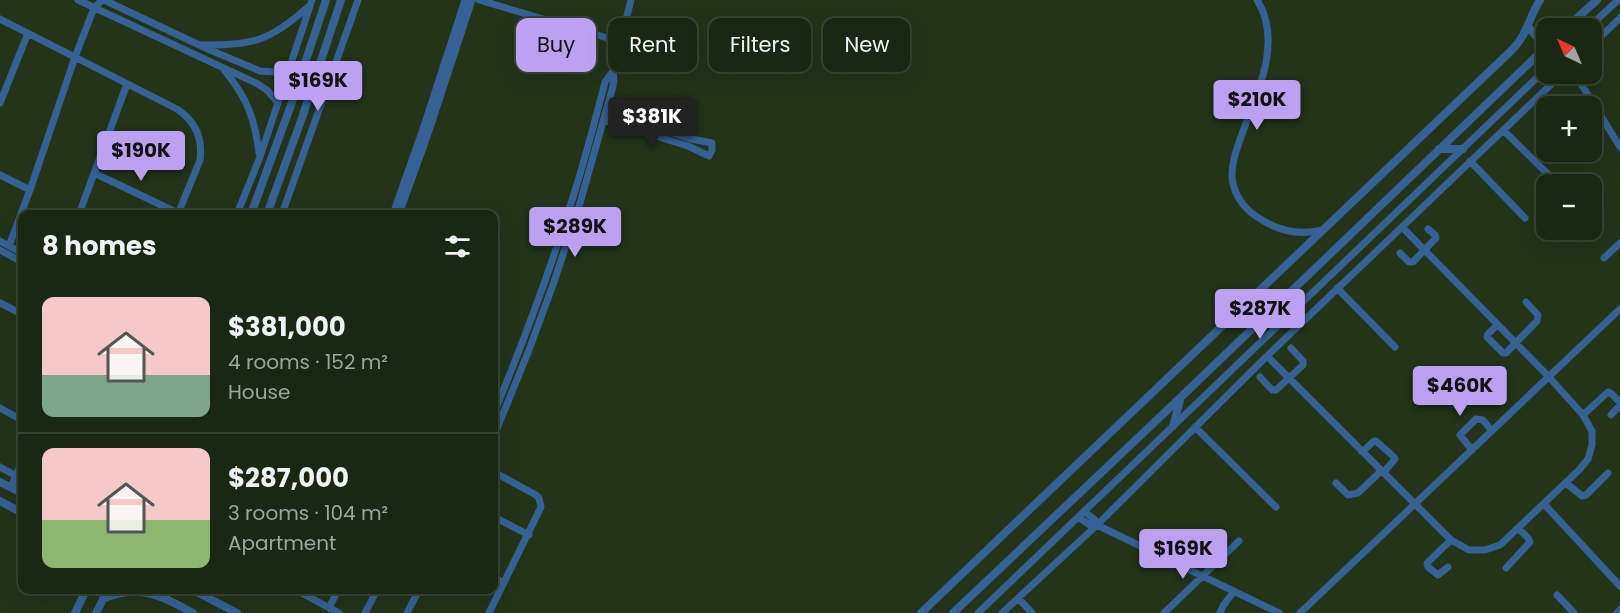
<!DOCTYPE html>
<meta charset="utf-8">
<style>
body{margin:0;font-family:Poppins,sans-serif;background:#232f1c;color:#f1f3f6;height:100vh;display:flex;flex-direction:column;font-size:22px;white-space:nowrap}
*{box-sizing:border-box;margin:0}
p{font-size:20px;color:#9fa5a0}
.icon{flex:none;width:33px;height:33px;fill:none;stroke:currentColor;stroke-width:2;stroke-linecap:round;stroke-linejoin:round}
.map{position:relative;flex:1;overflow:hidden}
.panel{position:absolute;left:18px;top:210px;width:480px;height:384px;display:flex;flex-direction:column;background:#1a2713;border-radius:12px;box-shadow:0 6px 24px #0002,0 0 0 2px #384433}
.panel>*{flex:none}
.guide{position:absolute;left:516px;top:18px;width:570px;height:54px;display:flex;gap:12px}
.needle{width:39px;rotate:316deg}
.tools{position:absolute;left:1536px;top:18px;display:grid;gap:12px}
.tools a{display:grid;place-items:center;width:66px;height:66px;border-radius:12px;background:#1a2713;box-shadow:0 6px 24px #0002,0 0 0 2px #384433;font-size:30px}
.price{position:absolute;translate:-50% -51px;padding:0 14px;border-radius:6px;background:#bca0f2;color:#111;font-size:20px;line-height:39px;filter:drop-shadow(0 2px 3px #0008)}
.price::after{content:'';position:absolute;left:50%;top:36px;width:18px;height:14px;margin-left:-9px;background:inherit;clip-path:polygon(0 0,100% 0,50% 100%)}
.price.selected{background:#222;color:#fff}
ul{padding:0;list-style:none}
li{display:flex;align-items:center;gap:18px;height:150px;padding:0 24px}
li+li{border-top:2px solid #384433}
li span{display:grid;place-items:center;flex:none;width:168px;height:120px;border-radius:12px;color:#555}
li>.icon{margin-inline-start:auto}
span .icon{width:72px;height:72px;fill:#fffc;stroke-width:1}
li b{font-size:26px}
h2{display:flex;justify-content:space-between;align-items:center;height:72px;padding:0 24px;font-size:26px}
.tag{padding:0 21px;border-radius:12px;background:#1a2713;box-shadow:0 6px 24px #0002,0 0 0 2px #384433;font-size:21px;line-height:54px}
.tag.selected{background:#bca0f2;color:#111}
.map>svg:first-child{display:block}
</style>
<div class="map">
<svg width="1620" height="613" viewBox="0 0 1620 613">
<rect width="100%" height="100%" fill="#233419"/>
<g fill="none" stroke-linecap="round" stroke-linejoin="round">
<path stroke="#366195" stroke-width="7" d="M78,0L256,83L267,90L278,103
M104,0L210,50L260,71L275,72L290,67
M479,0L621,42
M1257,0C1281,37 1261,86 1246,123C1240,140 1232,158 1232,176C1233,196 1246,211 1262,220C1281,232 1302,235 1323,230
M0,19L177,109C195,121 203,138 200,160L178,214
M1588,28L1618,0
M202,45C253,46 271,40 308,7
M1592,45L1620,18
M225,71C247,98 255,119 259,153
M1575,74L1620,147
M0,103L28,33
M604,120L688,146L709,156L712,150V143L691,139L607,112
M1503,130L1558,184
M1470,161L1525,218
M94,173L178,213
M0,175L30,190
M79,214L127,84
M237,214L260,157L312,0
M282,214L358,0
M393,214L423,129L465,0
M399,214L429,131L472,0
M0,241L22,253
M9,246L30,190L75,57L94,8L102,0
M0,250L22,262
M1400,253L1409,262H1413L1436,238L1435,235L1428,229
M1604,258L1620,243
M1337,288L1395,347
M0,303L22,314
M1497,325L1488,334L1487,337L1503,353H1506L1537,321L1538,315L1526,302
M1267,356L1451,540L1469,550H1485L1500,545L1579,470L1588,459L1592,445V431L1583,415L1549,377L1402,227
M1260,377L1272,390H1276L1303,365V361L1291,348
M0,408L22,420
M494,413C523,343 550,271 573,197C585,159 595,121 605,82L613,71
M1583,415L1608,392L1612,394L1620,403
M1611,415L1620,405
M1195,427L1276,507
M494,436L529,350L554,282L580,203L612,90L614,80L613,71L631,0
M1472,450L1460,435L1476,419L1483,420L1492,431
M1362,452L1374,441H1376L1394,457L1395,459L1383,473
M0,467L22,479
M1336,483L1348,495L1358,493L1381,471
M1566,483L1582,496L1586,495L1608,473
M11,487L22,462
M1544,504L1620,586
M1084,511L1095,520L1097,525
M494,517L529,535
M1078,517L1090,525H1097L1279,613
M1448,567L1438,575L1428,567L1427,563L1451,540
M1506,568L1530,542L1528,538L1518,528
M494,578L504,583
M296,590L339,613
M1557,595L1574,613
M1018,598L1032,613
M329,608L338,590
M365,613L377,590
M407,613L419,590
M489,613L541,507L539,498L536,495L494,472
M978,613L1546,69
M1002,613L1097,525L1267,356L1562,74
M1164,613L1239,541
M1220,613L1223,606L1234,591
M1300,613L1620,309
M1617,613L1620,610"/>
<path stroke="#366195" stroke-width="8" d="M1528,27L1537,37L1546,43
M1566,28L1597,0
M1439,149H1463
M251,214L291,105L326,0
M267,214L302,118L341,0
M1173,426L1180,401
M0,482L22,493
M0,501L22,513
M193,590L237,613
M103,599C139,583 162,596 193,613
M75,613L86,590
M96,613L108,590
M921,613L1513,49C1528,33 1529,17 1540,0
M953,613L1180,398L1546,47"/>
</g>
</svg>
<div class="tools">
<a><svg class="needle" viewBox="-14 -14 28 28"><path d="M0-13l5 13h-10z" fill="#e53935"/><path d="M0 13l5-13h-10z" fill="#9fa5a0"/></svg></a>
<a>+</a>
<a>−</a>
</div>
<b class="price" style="left:318px;top:112px">$169K</b>
<b class="price" style="left:1257px;top:131px">$210K</b>
<b class="price selected" style="left:652px;top:148px">$381K</b>
<b class="price" style="left:141px;top:182px">$190K</b>
<b class="price" style="left:575px;top:258px">$289K</b>
<b class="price" style="left:1260px;top:340px">$287K</b>
<b class="price" style="left:1460px;top:417px">$460K</b>
<b class="price" style="left:1183px;top:580px">$169K</b>
<div class="guide">
<a class="tag selected">Buy</a>
<a class="tag">Rent</a>
<a class="tag">Filters</a>
<a class="tag">New</a>
</div>
<section class="panel">
<h2>8 homes<svg class="icon" aria-label="filters" viewBox="0 0 24 24"><path d="M4 7h16M4 17h16"/><circle cx="9" cy="7" r="2"/><circle cx="15" cy="17" r="2"/></svg></h2>
<ul>
<li><span style="background:linear-gradient(#f6c9c9 65%,#7fa58c 0)"><svg class="icon" aria-label="home" viewBox="0 0 24 24"><path d="M3 11l9-7 9 7M6 9v11h12V9"/></svg></span><div><b>$381,000</b><p>4 rooms · 152 m²</p><p>House</p></div></li>
<li><span style="background:linear-gradient(#f6c9c9 60%,#8fb573 0)"><svg class="icon" aria-label="home" viewBox="0 0 24 24"><path d="M3 11l9-7 9 7M6 9v11h12V9"/></svg></span><div><b>$287,000</b><p>3 rooms · 104 m²</p><p>Apartment</p></div></li>
</ul>
</section>
</div>
